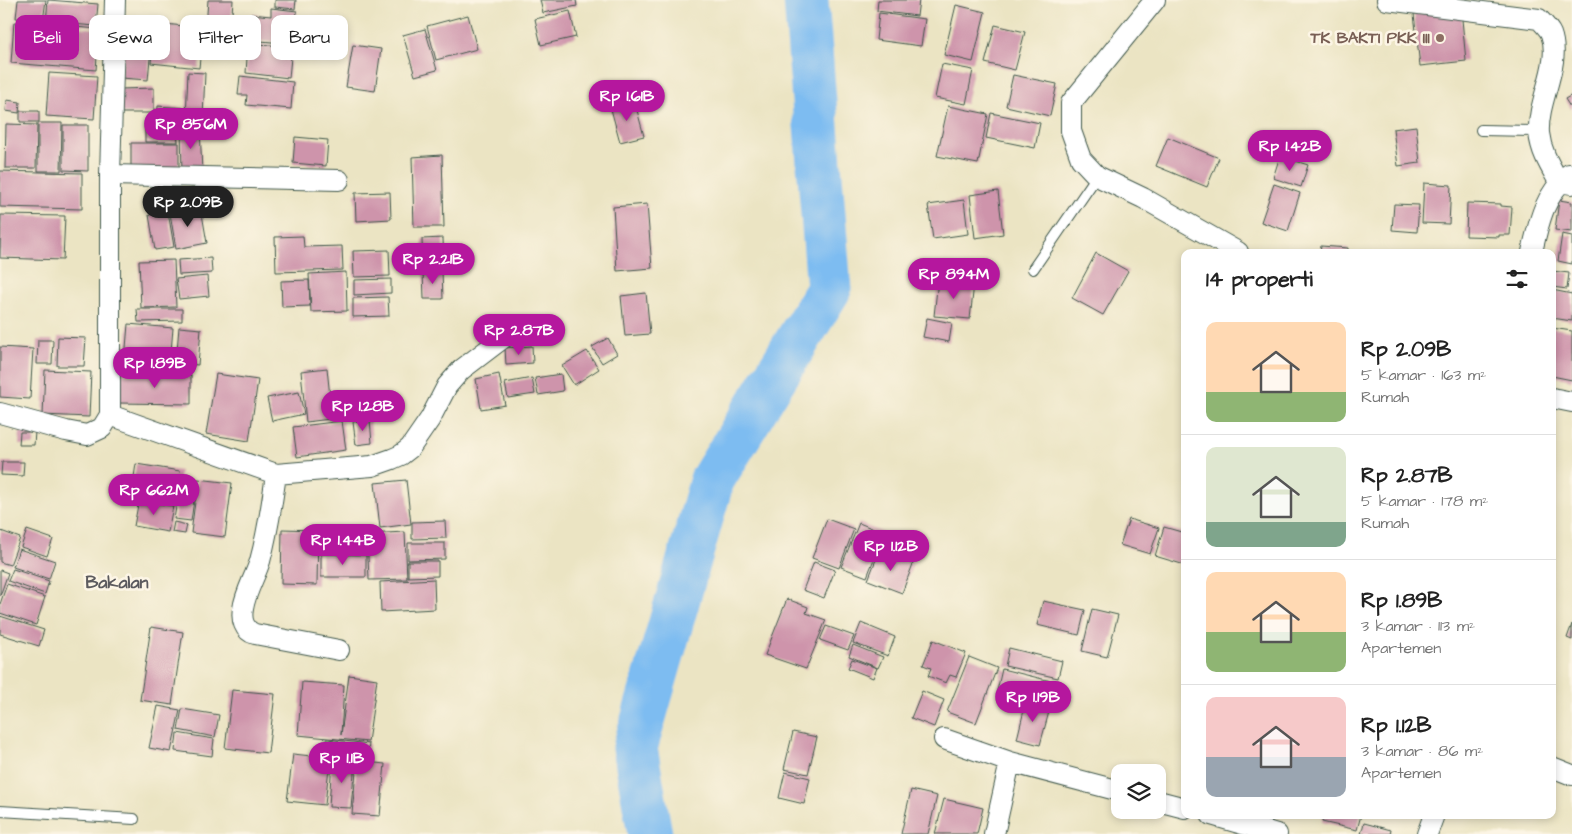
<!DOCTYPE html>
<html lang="id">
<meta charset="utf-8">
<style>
body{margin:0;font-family:"Architects Daughter",sans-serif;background:#f2f2f2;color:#222;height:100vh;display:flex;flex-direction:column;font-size:19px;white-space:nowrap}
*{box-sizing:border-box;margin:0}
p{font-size:16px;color:#767676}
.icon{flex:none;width:28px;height:28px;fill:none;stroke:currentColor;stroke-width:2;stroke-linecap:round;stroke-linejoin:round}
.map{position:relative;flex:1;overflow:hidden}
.details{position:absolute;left:1181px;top:249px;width:375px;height:570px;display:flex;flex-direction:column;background:#fff;border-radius:10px;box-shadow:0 2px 8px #0003}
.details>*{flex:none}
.banner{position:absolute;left:15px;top:15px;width:475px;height:45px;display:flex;gap:10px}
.buttons{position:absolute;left:1111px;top:764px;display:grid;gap:10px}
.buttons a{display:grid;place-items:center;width:55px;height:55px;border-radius:10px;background:#fff;box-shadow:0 2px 8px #0003;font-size:25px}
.price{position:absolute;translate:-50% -42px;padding:0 11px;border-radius:18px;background:#b5179e;color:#fff;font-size:16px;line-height:32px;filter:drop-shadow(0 1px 2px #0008)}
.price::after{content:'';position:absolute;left:50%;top:30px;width:15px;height:11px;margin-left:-8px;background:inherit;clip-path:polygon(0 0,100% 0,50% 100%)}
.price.on{background:#222;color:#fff}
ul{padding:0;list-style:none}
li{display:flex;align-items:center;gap:15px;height:125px;padding:0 25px}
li+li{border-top:1px solid #e0e0e0}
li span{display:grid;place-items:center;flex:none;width:140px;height:100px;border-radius:10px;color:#555}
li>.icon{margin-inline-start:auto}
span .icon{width:60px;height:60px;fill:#fffc;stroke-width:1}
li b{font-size:21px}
h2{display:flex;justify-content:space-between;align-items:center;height:60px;padding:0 25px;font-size:21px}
.pill{padding:0 18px;border-radius:10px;background:#fff;box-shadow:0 2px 8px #0003;font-size:18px;line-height:45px}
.pill.on{background:#b5179e;color:#fff}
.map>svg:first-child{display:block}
</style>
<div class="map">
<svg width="1572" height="834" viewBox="0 0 1572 834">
<rect width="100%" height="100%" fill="#fcf5e5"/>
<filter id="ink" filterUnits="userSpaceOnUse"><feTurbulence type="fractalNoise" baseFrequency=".02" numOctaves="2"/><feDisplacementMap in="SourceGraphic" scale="10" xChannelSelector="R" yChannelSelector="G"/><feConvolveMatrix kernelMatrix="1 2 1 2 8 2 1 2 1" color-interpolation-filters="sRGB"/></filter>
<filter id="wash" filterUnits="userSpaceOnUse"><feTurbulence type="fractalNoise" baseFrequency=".0096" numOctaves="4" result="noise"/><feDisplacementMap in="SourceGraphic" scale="20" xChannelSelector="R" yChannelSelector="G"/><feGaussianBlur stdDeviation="1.12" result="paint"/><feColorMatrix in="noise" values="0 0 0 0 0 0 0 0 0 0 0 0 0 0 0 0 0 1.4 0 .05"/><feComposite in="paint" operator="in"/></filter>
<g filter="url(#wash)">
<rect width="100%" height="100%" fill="#ebe4c3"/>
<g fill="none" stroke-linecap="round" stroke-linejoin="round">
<path stroke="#7dbcf1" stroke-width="45" d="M650,834L635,748L712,480L829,289L806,0"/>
</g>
<g id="blocks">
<path fill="#ce94ab" d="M18,0H46L43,21L16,18Z
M48,0L98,4L96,26L46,22Z
M208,0H233L230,42L205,41Z
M275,0H296L295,9L275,7Z
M540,0H576L577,6L543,13Z
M878,0H919L917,16L877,11Z
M956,5L985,12L973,62L944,55Z
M271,8L297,11L294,44L249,40L251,14L271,16Z
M1461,9L1466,61L1420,66L1414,14Z
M570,11L576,37L541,45L535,19Z
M879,13L925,19L921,46L876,40Z
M468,15L477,49L436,60L427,26Z
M14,22L99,29L96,70L11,63Z
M127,23L153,26L148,80L121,78Z
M155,23L203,28L199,68L151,63Z
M995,25L1025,32L1015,70L985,63Z
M425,29L437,70L415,76L403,35Z
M248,43L292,47L289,78L246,73Z
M353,45L381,49L375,91L346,87Z
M942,64L973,70L966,104L935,98Z
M188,72L205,73L203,118H186Z
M49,73L97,76L94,119L46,116Z
M1013,75L1057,84L1050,116L1006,106Z
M240,76L293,82L291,109L246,105L247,95H238Z
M154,88V113H120V89Z
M1572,95V110L1565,99Z
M7,100L20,102L19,113L6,111Z
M635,103L644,136L620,142L611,109Z
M158,106L183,108L182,122L157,121Z
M948,106L988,114L978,164L937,156Z
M20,111H39V122H20Z
M991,113L1040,123L1035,148L986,138Z
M38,123H62L61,171H38Z
M6,124L37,125L36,168H5Z
M63,125H88V171L63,170Z
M1416,126L1420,163L1398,166L1393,129Z
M181,128H200L202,172L182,173Z
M145,129H177L178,142H145Z
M295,137L328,140L326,166L293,163Z
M1168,137L1219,158L1207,187L1156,166Z
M131,143H179V171H131Z
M442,155L444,227H414L412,157Z
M1280,156L1308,165L1301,187L1273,178Z
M0,171L82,173V209L0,207Z
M1424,183L1451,185L1449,224L1422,223Z
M1274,184L1300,193L1288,231L1261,222Z
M998,191L1003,234L975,238L970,195Z
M390,192L391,219L356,221L355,193Z
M964,200L968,234L933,239L928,205Z
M1559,200L1572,202V232L1555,230Z
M1467,203L1501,204V206L1512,207L1510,235H1499V237L1466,236Z
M647,204L652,268L617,271L613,207Z
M1394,204L1419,205L1417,232L1392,230Z
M201,208L207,243L176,249L170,213Z
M168,212L174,247L155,250L149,215Z
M1,215L65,216L63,260L0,258Z
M1562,234L1572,236V264L1558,261Z
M303,236L304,247L342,246L343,270L276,272L275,237Z
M443,238L444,269L423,270L422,239Z
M1321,246L1348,248V252H1320Z
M389,250L390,276L354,277L353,251Z
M1096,253L1128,271L1103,315L1072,298Z
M211,258L212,273L179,275L178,260Z
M174,260L176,307L141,308L139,261Z
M423,271H442L443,299H424Z
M1552,271L1569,273L1567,289L1552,287Z
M346,272L347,311L311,312L309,274Z
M207,276L209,296L179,299L176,279Z
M391,279V293L354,295V280Z
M309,280L310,306L282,307L281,281Z
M938,280L974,284L970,319L934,316Z
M1552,290L1572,294V321L1552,318Z
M646,293L650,334L625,336L621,296Z
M388,297L389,316L353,317V298Z
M137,309H182V321L138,322Z
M927,318L952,323L949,342L923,337Z
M128,324L173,328L170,364L125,360Z
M179,327L201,329L198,365L176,363Z
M1552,328L1572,331V380L1552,376Z
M58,337L86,338L84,366H57Z
M608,338L617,354L602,363L592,347Z
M38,340H53L52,364H37Z
M532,346L533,363L506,365L505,348Z
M0,347L33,349L30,399L0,397Z
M587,351L599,369L574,385L562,366Z
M327,368L330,397L336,396L338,418L306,422L301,371Z
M45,370L91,372L89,417L43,415Z
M119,374L191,375V404L119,403Z
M216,374L258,380L249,441L206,434Z
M499,374L505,405L481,409L476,379Z
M561,374L563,391L538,395L535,378Z
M532,378L535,394L508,398L505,383Z
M299,392L304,414L272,421L267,398Z
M373,401L374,415L347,418L346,404Z
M370,420L372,443L356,445L353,422Z
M342,421L346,450L297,457L293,427Z
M20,432H35L34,445H19Z
M2,462H24L23,476L1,475Z
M136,464L180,471L175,503L131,496Z
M198,479L232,483L225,537L191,533Z
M406,480L411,524L380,528L375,483Z
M180,483L196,485L191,521L174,519Z
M139,500L173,506L168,532L134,526Z
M827,519L854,529L839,568L812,558Z
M1129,519L1159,528L1150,554L1120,545Z
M445,521L446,538L412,539V522Z
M174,522L187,525L185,534L172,532Z
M859,523L884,533L867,577L841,567Z
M1164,527L1185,533V565L1155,556Z
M282,529L318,530L317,585L281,584Z
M27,530L53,539L47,556L21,547Z
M1,531L20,538L10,565L0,562V535Z
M405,532L407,579L369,580L367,534Z
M408,543H445V559L408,560Z
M19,549L55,561L49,579L13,567Z
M879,552L913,564L902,593L868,580Z
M321,554L366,555V577H321Z
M408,561H438V576L408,577Z
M814,562L835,570L824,598L803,590Z
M13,569L49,581L45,594L8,581Z
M0,570L8,573L0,596Z
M434,579L435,609L381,612L380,582Z
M7,584L45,597L36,625L0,613V604Z
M787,599L808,607L806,613L826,620L806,669L765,655Z
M1043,601L1085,610L1079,635L1037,625Z
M1092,609L1118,615L1107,657L1082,651Z
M0,616L44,630L39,646L0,634Z
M861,623L895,637L888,656L853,643Z
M1572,624V640L1567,638Z
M826,626L854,636L848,650L820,640Z
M151,627L183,632L172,705L140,700Z
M933,640L966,653L956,677L950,675L946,683L928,676L931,668L923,665Z
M853,645L883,657L878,668L849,656Z
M1009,648L1062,661L1058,678L1005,666Z
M969,657L997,668L976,723L947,712Z
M852,659L877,668L873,678L848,668Z
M1002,669L1059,683L1054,704L997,691Z
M349,675L377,679L368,742L298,735L302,682L344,685L341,735Z
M232,690L275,694L268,753L225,748Z
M922,691L944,700L934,727L911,718Z
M1026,702L1050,708L1040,745L1017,739Z
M158,706L180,710L171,752L149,748Z
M182,709L219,715L215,737L178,730Z
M793,732L817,737L808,774L784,769Z
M177,733L214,739L212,756L175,751Z
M327,739L369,744L367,760L325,755Z
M293,754L330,758L325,805L287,801Z
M332,759L355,761L351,808L329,807Z
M357,761L385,764L380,816L352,814Z
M785,772L810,778L804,804L779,798Z
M911,790L937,796L928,834H901Z
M944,799L983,808L977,834H935Z
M1323,815H1361L1357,830L1322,822Z
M1364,823L1391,830L1390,834H1361Z"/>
</g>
</g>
<g filter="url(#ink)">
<use href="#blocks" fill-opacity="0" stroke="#3e5649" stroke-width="1"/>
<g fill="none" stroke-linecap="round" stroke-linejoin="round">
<g stroke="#3e5649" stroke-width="12">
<path id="service" d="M1481,130L1539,131
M1033,269L1097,176
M0,811L134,819"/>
</g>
<g stroke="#3e5649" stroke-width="22">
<path id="minor" d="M1155,0L1071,103V131L1081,159L1097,176L1143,198L1238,252
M1387,0L1539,19C1543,23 1549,29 1551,34C1562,64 1537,100 1539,133C1541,152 1550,166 1559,182L1572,184
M110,175L339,180
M1532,252C1539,221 1544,196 1569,174
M1552,398L1572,402
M0,413L66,431L87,435L102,428L110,415V175L115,0
M110,415L276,474L372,466L392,459L401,455L410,448L430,419L447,386L461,370L515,329
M276,474C272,504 268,532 260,561C255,577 245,593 243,609C241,619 244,631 255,634L339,650
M944,739L1010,762L1120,791
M1552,767L1572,775
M1158,801L1185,808
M1211,815L1277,834
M994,834L1010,762
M1427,834L1434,815"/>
</g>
<use href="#service" stroke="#fff" stroke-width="10"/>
<use href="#minor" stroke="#fff" stroke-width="20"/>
</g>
</g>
<circle fill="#8d6e63" stroke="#fcf5e5" stroke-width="2" cx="1440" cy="38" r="5"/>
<g text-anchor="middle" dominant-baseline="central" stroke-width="5" stroke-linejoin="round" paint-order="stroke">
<g font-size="16" font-weight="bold" fill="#785e54" stroke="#fcf5e5" text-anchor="end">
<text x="1430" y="38">TK BAKTI PKK III</text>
</g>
<g font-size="18" font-weight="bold" fill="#5c5b5e" stroke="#fcf5e5">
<text x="117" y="582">Bakalan</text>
</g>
</g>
</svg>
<div class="buttons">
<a><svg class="icon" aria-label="layers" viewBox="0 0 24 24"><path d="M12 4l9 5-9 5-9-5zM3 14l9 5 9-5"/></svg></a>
</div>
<b class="price" style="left:627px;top:122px">Rp 1.61B</b>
<b class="price" style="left:191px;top:150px">Rp 856M</b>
<b class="price" style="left:1290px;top:172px">Rp 1.42B</b>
<b class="price on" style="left:188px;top:228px">Rp 2.09B</b>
<b class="price" style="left:433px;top:285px">Rp 2.21B</b>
<b class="price" style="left:954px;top:300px">Rp 894M</b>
<b class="price" style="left:519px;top:356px">Rp 2.87B</b>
<b class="price" style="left:155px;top:389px">Rp 1.89B</b>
<b class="price" style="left:363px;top:432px">Rp 1.28B</b>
<b class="price" style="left:154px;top:516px">Rp 662M</b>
<b class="price" style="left:343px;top:566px">Rp 1.44B</b>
<b class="price" style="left:891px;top:572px">Rp 1.12B</b>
<b class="price" style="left:1033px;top:723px">Rp 1.19B</b>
<b class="price" style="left:342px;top:784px">Rp 1.1B</b>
<div class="banner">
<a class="pill on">Beli</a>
<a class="pill">Sewa</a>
<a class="pill">Filter</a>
<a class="pill">Baru</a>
</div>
<section class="details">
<h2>14 properti<svg class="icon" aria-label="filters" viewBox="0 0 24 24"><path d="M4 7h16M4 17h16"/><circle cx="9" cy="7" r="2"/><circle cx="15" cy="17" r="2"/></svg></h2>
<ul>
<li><span style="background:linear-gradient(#ffd9b3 70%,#8fb573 0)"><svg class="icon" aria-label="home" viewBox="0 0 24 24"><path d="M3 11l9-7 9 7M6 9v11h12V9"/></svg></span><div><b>Rp 2.09B</b><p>5 kamar · 163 m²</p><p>Rumah</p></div></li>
<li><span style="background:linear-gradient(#dfe7d0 75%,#7fa58c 0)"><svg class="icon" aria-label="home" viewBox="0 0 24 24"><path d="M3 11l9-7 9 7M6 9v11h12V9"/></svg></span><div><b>Rp 2.87B</b><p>5 kamar · 178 m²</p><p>Rumah</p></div></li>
<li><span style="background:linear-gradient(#ffd9b3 60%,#8fb573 0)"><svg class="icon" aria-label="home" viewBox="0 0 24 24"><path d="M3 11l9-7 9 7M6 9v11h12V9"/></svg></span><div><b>Rp 1.89B</b><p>3 kamar · 113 m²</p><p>Apartemen</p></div></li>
<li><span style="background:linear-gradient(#f6c9c9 60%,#9aa5b1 0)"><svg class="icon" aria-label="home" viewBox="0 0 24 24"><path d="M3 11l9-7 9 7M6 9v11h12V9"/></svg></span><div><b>Rp 1.12B</b><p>3 kamar · 86 m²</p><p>Apartemen</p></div></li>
</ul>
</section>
</div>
